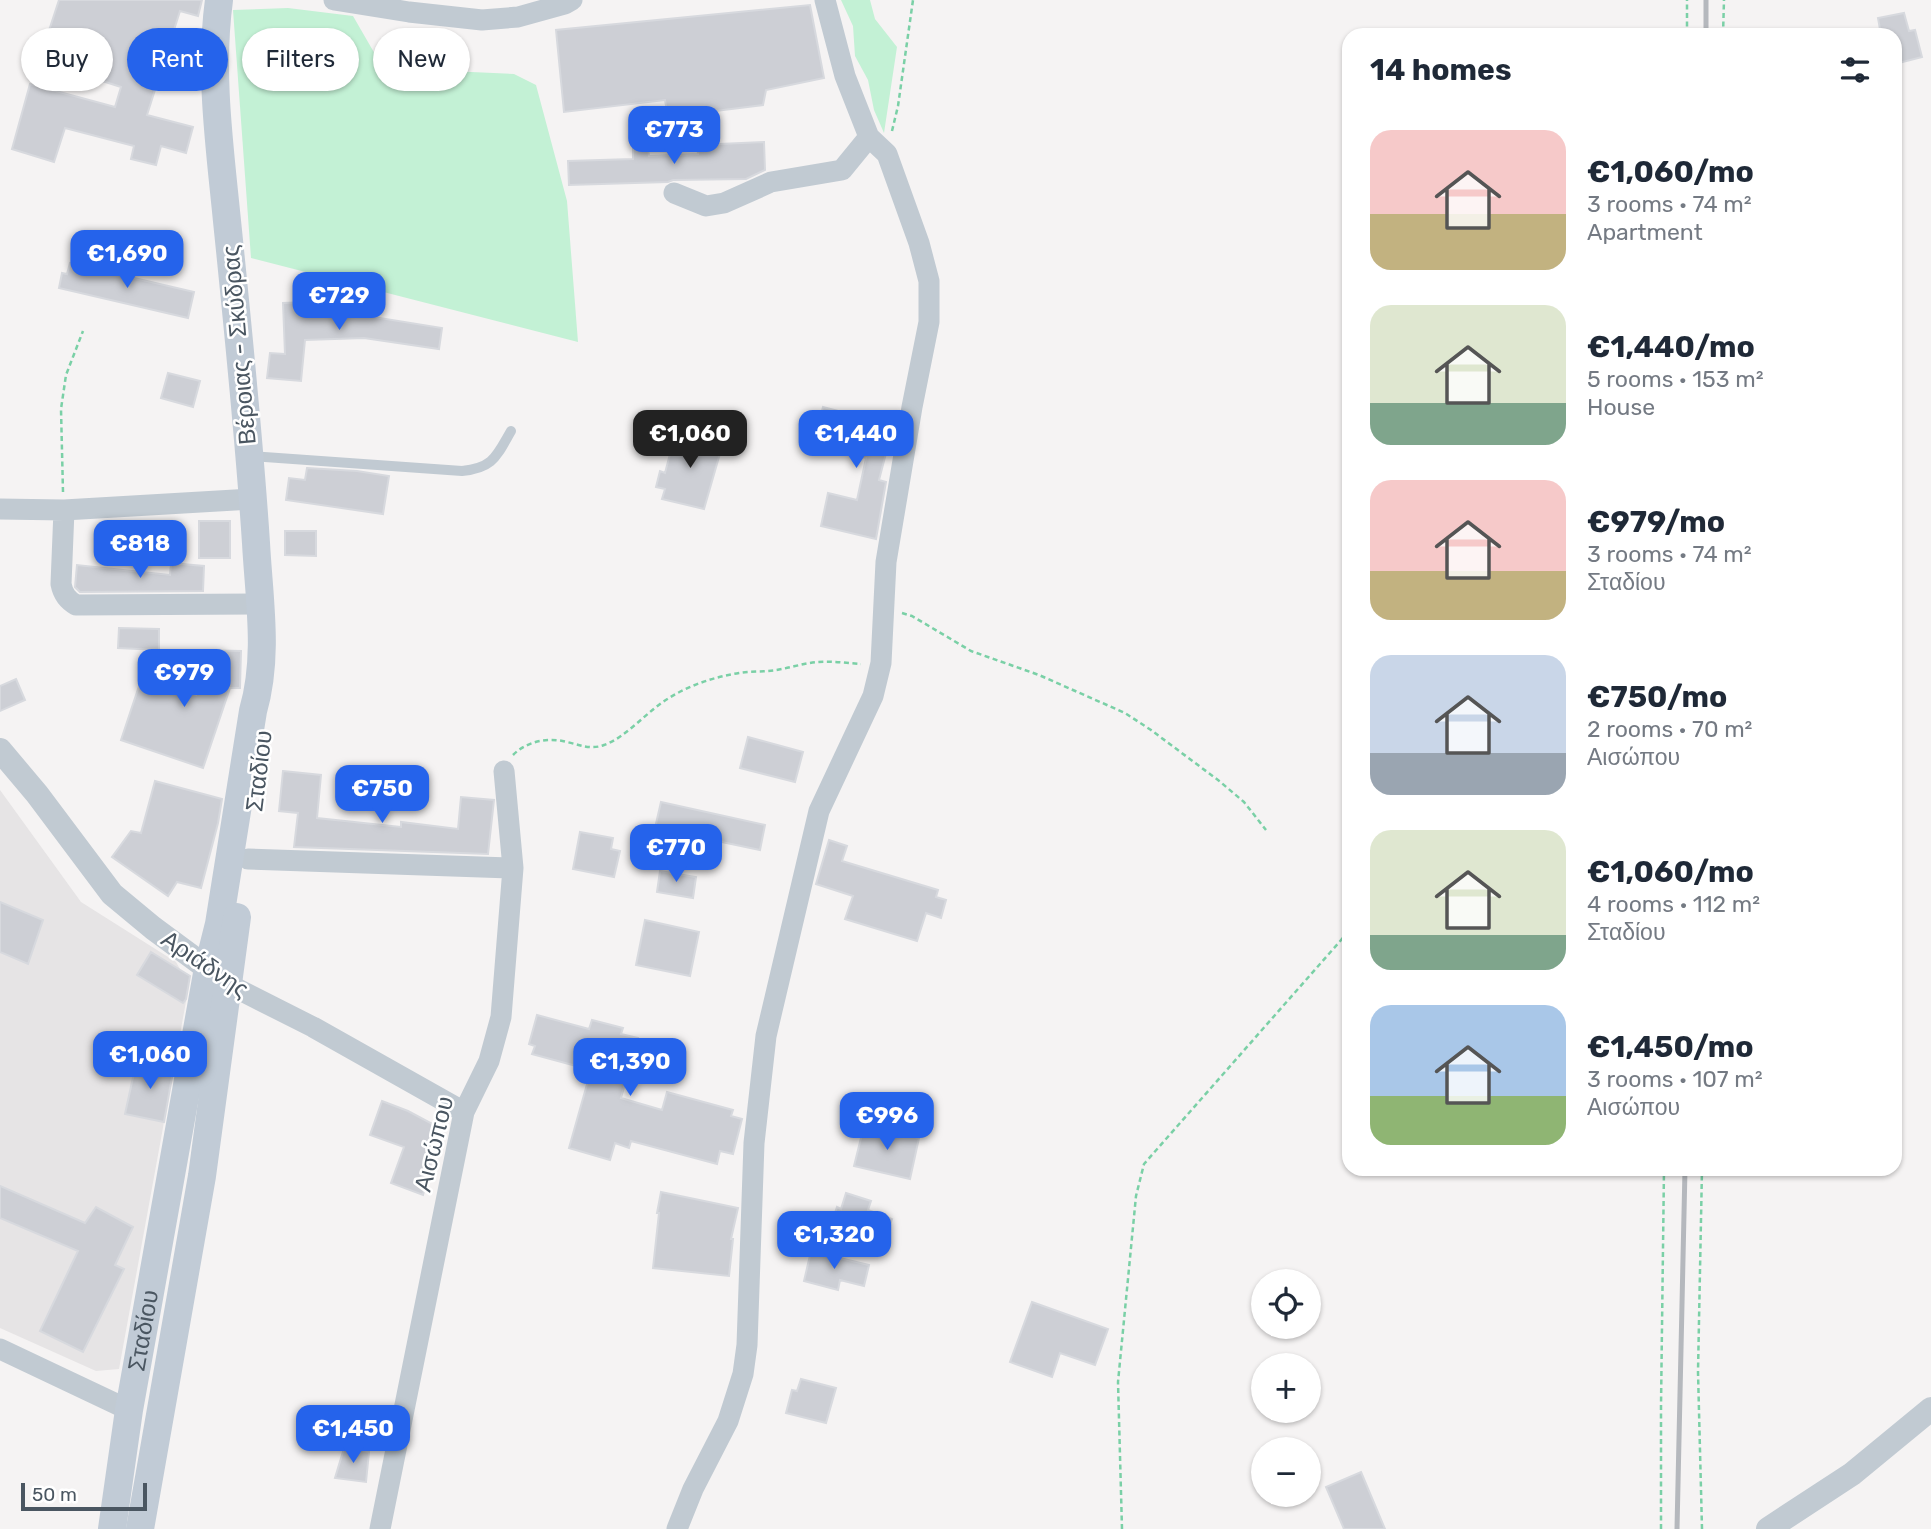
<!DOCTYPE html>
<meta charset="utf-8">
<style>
body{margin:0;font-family:Rubik,sans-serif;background:#f6f6f7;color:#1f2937;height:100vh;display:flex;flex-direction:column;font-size:26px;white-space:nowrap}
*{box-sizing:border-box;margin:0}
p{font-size:23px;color:#747a83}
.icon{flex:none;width:38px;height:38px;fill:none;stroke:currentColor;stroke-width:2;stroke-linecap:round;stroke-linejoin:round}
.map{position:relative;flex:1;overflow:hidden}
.panel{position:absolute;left:1342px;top:28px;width:560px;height:1148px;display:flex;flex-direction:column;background:#fff;border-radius:21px;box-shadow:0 2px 5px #0004}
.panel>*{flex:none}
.hud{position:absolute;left:21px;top:28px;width:665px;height:63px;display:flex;gap:14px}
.controls{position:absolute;left:1251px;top:1269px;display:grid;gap:14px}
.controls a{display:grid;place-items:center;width:70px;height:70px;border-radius:50%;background:#fff;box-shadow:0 2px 5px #0004;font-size:35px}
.scale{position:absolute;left:21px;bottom:18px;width:126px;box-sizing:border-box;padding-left:7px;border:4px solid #4a5661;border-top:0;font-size:19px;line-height:24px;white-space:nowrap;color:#4a5661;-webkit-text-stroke:5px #fff;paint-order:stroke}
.price{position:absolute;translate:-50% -60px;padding:0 16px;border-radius:14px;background:#2563eb;color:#fff;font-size:23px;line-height:46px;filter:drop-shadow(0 2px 4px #0008)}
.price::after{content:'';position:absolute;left:50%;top:42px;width:21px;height:16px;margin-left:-10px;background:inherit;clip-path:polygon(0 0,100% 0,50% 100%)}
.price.current{background:#222;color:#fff}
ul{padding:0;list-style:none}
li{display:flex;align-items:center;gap:21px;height:175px;padding:0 28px}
li span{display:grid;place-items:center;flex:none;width:196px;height:140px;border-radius:21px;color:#555}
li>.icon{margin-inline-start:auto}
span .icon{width:84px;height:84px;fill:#fffc;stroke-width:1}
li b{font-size:30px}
h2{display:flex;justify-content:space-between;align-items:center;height:84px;padding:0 28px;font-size:30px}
.tag{padding:0 24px;border-radius:32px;background:#fff;box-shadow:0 2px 5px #0004;font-size:24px;line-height:63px}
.tag.current{background:#2563eb;color:#fff}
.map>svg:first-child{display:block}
</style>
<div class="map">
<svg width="1931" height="1529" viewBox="0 0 1931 1529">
<rect width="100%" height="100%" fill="#f5f3f3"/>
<path fill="#e6e4e5" d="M0,790L81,902L176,962L189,985L119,1369L96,1371L0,1328Z"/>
<path fill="#c3f1d5" d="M841,0H870L875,19L897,47L884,133L874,110L868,80L855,56L853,26Z
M288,8L353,16L383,68L514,74L536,85L567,201L578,342L251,258L233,10Z"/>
<path fill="#cdcfd5" stroke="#d7d9de" stroke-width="2" d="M59,0H202L198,16L180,11L147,115L193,127L186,153L161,146L156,165L131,159L134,146L65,128L54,162L12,149L30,84L115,107L121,87L39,61Z
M810,5L824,78L766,90L763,105L668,117L665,100L564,112L556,30Z
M1904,13L1909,31L1915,30L1922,57L1895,64V35H1881L1878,18Z
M764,142L765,170L746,179L673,180L668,182L569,185L568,161L633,159V149L648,148L649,156L698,154L697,145Z
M70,263L194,292L188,318L59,288L62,273L67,274Z
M360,300L361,315L442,328L439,349L364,338L305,340L301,381L267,378L270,353L285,354L283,303Z
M168,373L200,381L193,407L161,398Z
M823,407L895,426L893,438H890L879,480L886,482L876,539L821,526L828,493L857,500L866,458L813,445Z
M676,431L723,443L704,509L662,499L665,489L656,487L660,471L665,473Z
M307,468L357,471L389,476L383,514L286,500L289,478L305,480Z
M199,521H230V558H199Z
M285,531H316V556L285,555Z
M171,563L204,566L203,591L80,592L75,587L77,565L170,575Z
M119,628L159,629V650L118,648Z
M197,650L241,651L240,688H230L203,768L121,740L144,671L161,676L159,683L196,695Z
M16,679L25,700L0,711V686Z
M748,737L803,752L795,782L740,768Z
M283,771L321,775L317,818L401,827V822L458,829L461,797L494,800L488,854L294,847L298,813L279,811Z
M155,781L222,799L218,823L201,888L177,882L168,896L112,857L131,831L141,833Z
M661,802L765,825L760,850L655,828Z
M580,832L613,838L611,849L620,851L614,877L573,869Z
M829,840L847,846L842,861L938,890L936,897L946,900L941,918L926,913L917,941L845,919L853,896L816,884Z
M660,871L696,877L693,898L657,892Z
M0,902L43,920L28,964L0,952Z
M645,920L699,932L690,976L636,965Z
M151,952L190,976L186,999L183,1003L137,975Z
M537,1015L589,1029L592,1020L623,1028L621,1034L638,1038L621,1098L662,1110L667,1092L733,1110L731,1116L742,1119L733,1154L720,1151L717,1164L631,1141L629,1148L615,1143L610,1160L569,1148L591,1070L532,1054L535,1046L529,1044Z
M137,1059L174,1066L164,1122L125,1114Z
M382,1101L408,1111L440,1128L423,1195L391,1183L404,1147L370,1135Z
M864,1126L919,1138L910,1179L854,1166Z
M0,1186L85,1223L96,1207L133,1227L115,1265L124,1269L83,1352L40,1331L78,1251L0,1218Z
M661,1192L738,1208L731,1239H733L729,1276L653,1268L659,1213H657Z
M846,1193L871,1201L868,1210L892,1219L885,1240L832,1222L837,1207L841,1209Z
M811,1251L869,1265L864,1286L840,1280L838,1290L804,1281Z
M1032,1302L1108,1329L1095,1365L1060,1353L1052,1377L1010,1362Z
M801,1379L836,1388L826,1423L786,1413L792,1390L797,1391Z
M345,1445L369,1452L366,1482L335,1478Z
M1361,1472L1385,1529H1344L1326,1487Z"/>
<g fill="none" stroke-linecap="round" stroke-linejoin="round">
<path stroke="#7ad0a6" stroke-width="2.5" stroke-dasharray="5 3.5" stroke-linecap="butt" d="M1687,35V0
M1723,35L1724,0
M892,131L898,106L913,0
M63,492L61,409L66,375L83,331
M902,613L912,616L971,651L1039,675L1125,713L1151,730L1218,780L1244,802L1266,830
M513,755C527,741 548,737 567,742C580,745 591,750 604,745C627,737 647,711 669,698C690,685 714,677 739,673C751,671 764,672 776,670C790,668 804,663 818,662C832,661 847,663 861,664
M1122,1529L1118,1382L1136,1196L1144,1164L1349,931
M1661,1529V1406L1664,1169
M1702,1529L1698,1372L1702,1169"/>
<path stroke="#c1cad2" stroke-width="10" d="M250,456L462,471C493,468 496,457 511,431"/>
<path stroke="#c1cad2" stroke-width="21" d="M334,0L409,12L482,20L518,17L565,4L572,0
M674,193L706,206L724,203L771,182L842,170L869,137
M0,509L64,510L252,499
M64,510L61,584C63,594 67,600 76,605L261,604
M248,859L513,868
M228,984L313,1027L464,1112
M0,1349L129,1410
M380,1529L464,1112L489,1061L501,1017L513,868L504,771
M677,1529L693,1489L728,1421L743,1374L747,1345L754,1143L766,1036L819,811L873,696L881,663L886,562L912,407L929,322V281L919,243L887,154L869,137L845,76L825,0"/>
<path stroke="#c1cad2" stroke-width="24" d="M0,750L37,794L112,894L153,928L222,979
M1768,1529L1852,1474L1931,1409"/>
<g stroke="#c1cbd6" stroke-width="28">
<path id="s1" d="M112,1529L129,1410L208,968L219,924L253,711C269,656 259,599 256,543C249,436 238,328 227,221C220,149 209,73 219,0"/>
<path d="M140,1529L202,1176L237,917"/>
</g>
<path stroke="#b5b8bd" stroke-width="5" d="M1706,35V0
M1677,1529L1685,1169"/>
</g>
<g text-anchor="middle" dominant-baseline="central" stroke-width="5" stroke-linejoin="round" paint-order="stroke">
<g font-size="24" fill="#4a5661" stroke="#fff">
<text transform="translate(239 345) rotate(-95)">Βέροιας - Σκύδρας</text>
<text transform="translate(259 771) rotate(-83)">Σταδίου</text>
<text transform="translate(205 964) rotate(34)">Αριάδνης</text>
<text transform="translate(434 1144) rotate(-76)">Αισώπου</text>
<text stroke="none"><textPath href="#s1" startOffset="201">Σταδίου</textPath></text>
</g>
</g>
</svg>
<div class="controls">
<a><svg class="icon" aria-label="locate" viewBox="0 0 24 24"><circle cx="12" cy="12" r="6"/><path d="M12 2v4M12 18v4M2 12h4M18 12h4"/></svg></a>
<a>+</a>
<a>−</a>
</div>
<div class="scale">50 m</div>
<b class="price" style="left:674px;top:166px">€773</b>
<b class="price" style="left:127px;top:290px">€1,690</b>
<b class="price" style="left:339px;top:332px">€729</b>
<b class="price current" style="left:690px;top:470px">€1,060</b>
<b class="price" style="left:856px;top:470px">€1,440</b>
<b class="price" style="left:140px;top:580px">€818</b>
<b class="price" style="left:184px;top:709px">€979</b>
<b class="price" style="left:382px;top:825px">€750</b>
<b class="price" style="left:676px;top:884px">€770</b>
<b class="price" style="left:150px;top:1091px">€1,060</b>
<b class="price" style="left:630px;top:1098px">€1,390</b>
<b class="price" style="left:887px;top:1152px">€996</b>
<b class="price" style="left:834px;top:1271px">€1,320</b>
<b class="price" style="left:353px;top:1465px">€1,450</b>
<div class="hud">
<a class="tag">Buy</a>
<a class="tag current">Rent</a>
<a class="tag">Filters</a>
<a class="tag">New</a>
</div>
<section class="panel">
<h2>14 homes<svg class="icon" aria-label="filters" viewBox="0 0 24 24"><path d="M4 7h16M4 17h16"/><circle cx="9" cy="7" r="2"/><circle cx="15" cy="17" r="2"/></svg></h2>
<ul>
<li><span style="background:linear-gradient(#f6c9c9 60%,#c2b280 0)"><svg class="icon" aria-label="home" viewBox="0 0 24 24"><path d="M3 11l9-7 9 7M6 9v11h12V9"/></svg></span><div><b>€1,060/mo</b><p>3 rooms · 74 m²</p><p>Apartment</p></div></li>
<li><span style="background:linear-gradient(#dfe7d0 70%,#7fa58c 0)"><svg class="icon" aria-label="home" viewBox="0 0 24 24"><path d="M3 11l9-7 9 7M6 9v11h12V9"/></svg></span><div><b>€1,440/mo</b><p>5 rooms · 153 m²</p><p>House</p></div></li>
<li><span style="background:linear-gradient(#f6c9c9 65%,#c2b280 0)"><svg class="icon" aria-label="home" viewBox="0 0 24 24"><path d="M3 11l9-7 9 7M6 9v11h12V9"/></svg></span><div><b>€979/mo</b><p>3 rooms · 74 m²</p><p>Σταδίου</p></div></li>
<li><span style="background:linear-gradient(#c9d6e8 70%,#9aa5b1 0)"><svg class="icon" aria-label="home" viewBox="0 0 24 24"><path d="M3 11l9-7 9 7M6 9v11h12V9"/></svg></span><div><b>€750/mo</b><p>2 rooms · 70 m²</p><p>Αισώπου</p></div></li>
<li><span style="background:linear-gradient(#dfe7d0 75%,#7fa58c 0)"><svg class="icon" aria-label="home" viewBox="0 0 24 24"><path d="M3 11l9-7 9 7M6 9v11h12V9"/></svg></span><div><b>€1,060/mo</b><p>4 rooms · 112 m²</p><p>Σταδίου</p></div></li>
<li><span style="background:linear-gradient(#a9c7e8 65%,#8fb573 0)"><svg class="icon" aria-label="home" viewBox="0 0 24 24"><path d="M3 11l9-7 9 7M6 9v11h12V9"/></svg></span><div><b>€1,450/mo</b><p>3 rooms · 107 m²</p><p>Αισώπου</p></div></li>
</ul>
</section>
</div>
